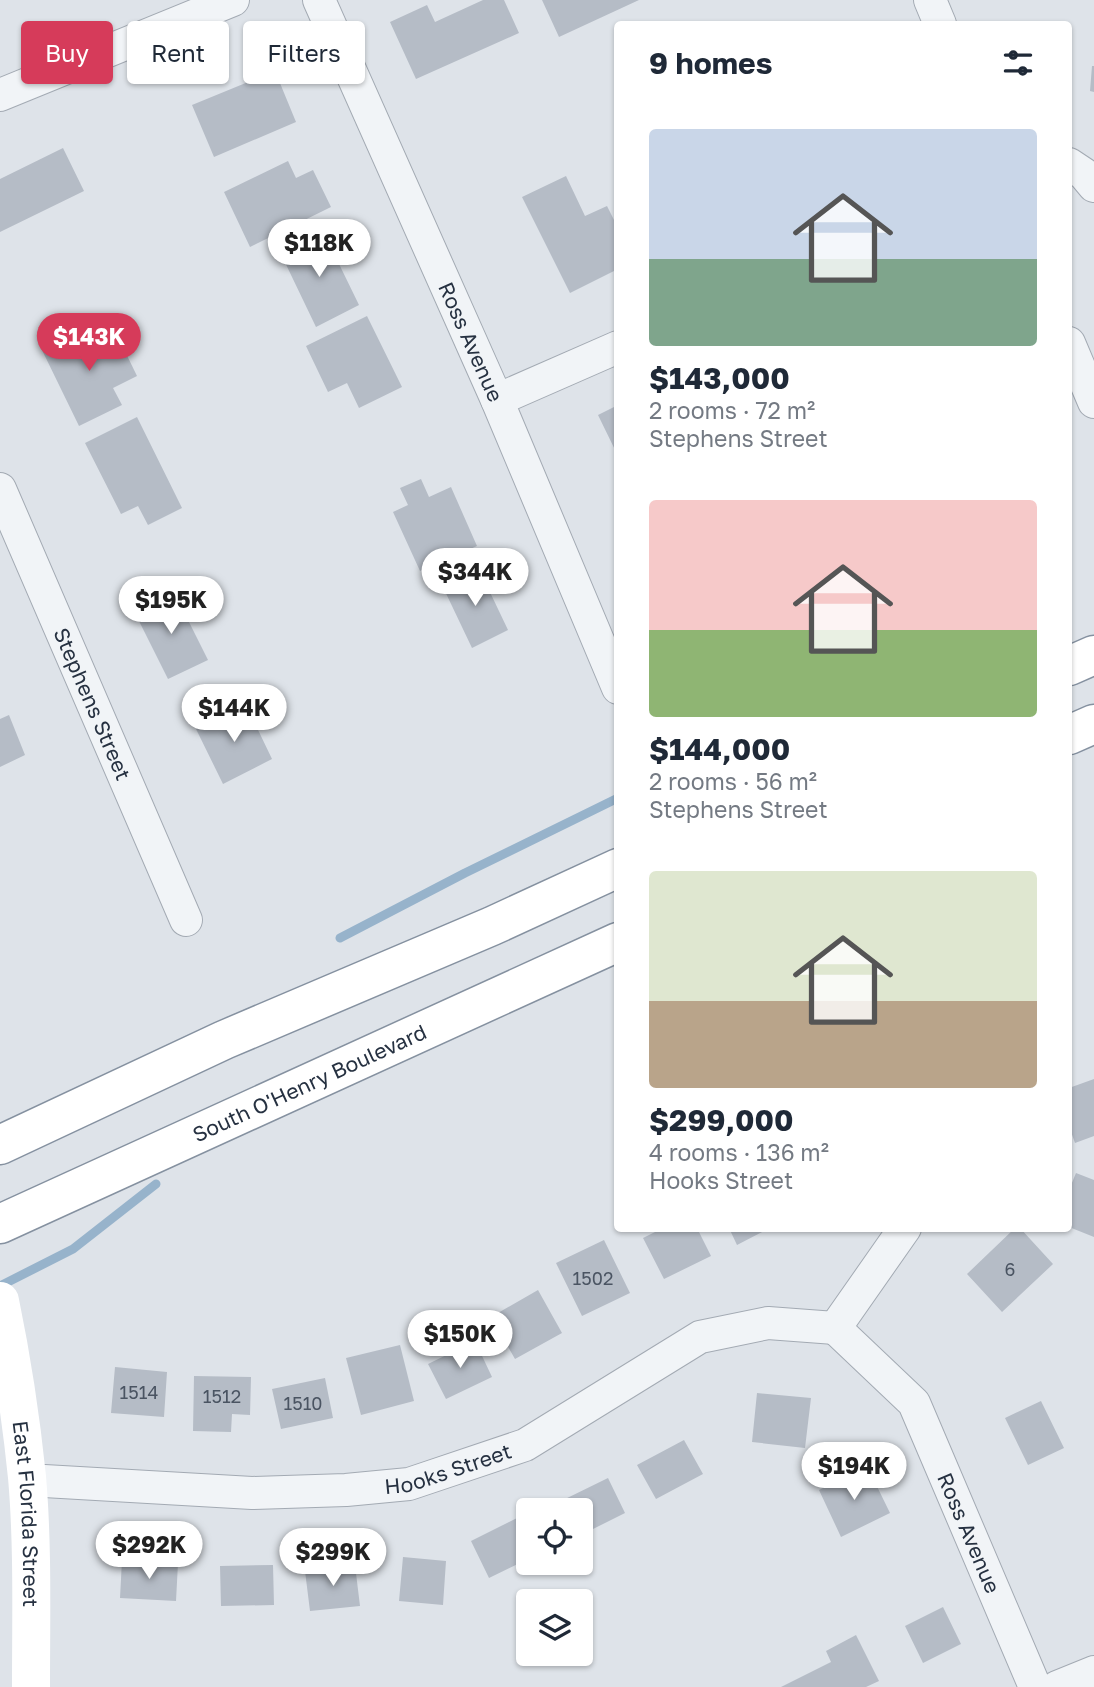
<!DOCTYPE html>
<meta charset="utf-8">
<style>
body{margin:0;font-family:"Golos Text",sans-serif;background:#f2f2f3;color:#1f2937;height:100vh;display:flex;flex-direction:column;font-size:26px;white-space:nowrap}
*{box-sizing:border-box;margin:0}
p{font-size:23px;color:#747a83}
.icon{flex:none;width:38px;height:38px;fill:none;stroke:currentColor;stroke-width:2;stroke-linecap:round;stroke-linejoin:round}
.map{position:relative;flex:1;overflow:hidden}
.sheet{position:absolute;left:614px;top:21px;width:458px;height:1211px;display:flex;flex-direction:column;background:#fff;border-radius:7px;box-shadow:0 2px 5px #0004}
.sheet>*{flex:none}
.banner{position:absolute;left:21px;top:21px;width:488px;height:63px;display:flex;gap:14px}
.buttons{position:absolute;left:516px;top:1498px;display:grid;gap:14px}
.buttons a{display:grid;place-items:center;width:77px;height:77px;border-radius:7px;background:#fff;box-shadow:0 2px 5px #0004;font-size:35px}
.price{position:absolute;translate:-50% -60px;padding:0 16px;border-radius:24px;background:#fff;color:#222;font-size:23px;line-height:46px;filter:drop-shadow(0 2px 4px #0008)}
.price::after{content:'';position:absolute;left:50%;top:42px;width:21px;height:16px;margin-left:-10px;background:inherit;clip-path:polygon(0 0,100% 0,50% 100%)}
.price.on{background:#d63b5a;color:#fff}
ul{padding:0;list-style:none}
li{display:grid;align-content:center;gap:14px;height:371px;padding:0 35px}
li span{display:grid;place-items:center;height:217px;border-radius:7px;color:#555}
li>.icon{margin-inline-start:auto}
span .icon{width:126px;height:126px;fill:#fffc;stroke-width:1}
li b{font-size:30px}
h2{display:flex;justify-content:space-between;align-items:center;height:84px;padding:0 35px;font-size:30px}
.chip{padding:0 24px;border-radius:7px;background:#fff;box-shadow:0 2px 5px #0004;font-size:24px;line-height:63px}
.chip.on{background:#d63b5a;color:#fff}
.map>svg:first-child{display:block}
</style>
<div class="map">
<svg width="1094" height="1687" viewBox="0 0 1094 1687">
<rect width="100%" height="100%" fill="#dee3e9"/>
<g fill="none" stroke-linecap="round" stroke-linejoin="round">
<path stroke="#97b3cb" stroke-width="9" d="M340,938L465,873L618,798
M0,1286L73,1249L156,1184"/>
</g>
<path fill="#b5bcc6" d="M483,0H504L519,33L416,79L390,22L427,5L435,22Z
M542,0H639L559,37Z
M1092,66H1094V92L1090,91Z
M275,71L296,122L214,157L192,105Z
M63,148L84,191L0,232V179Z
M288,161L296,178L313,170L331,207L250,247L224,192Z
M566,176L585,216L607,206L618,228V269L570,293L522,197Z
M323,231L359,305L316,327L280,252Z
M367,316L402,387L359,408L347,383L328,392L306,346Z
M84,327L94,349L118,337L137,376L113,388L122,405L79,426L41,348Z
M618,405V456L598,415Z
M137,417L182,508L148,525L138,506L121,514L85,443Z
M421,479L429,497L451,487L477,546L420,571L393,512L408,505L400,488Z
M478,567L508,630L472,648L442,585Z
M174,592L208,660L168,679L134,611Z
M246,705L272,759L223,784L196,729Z
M9,715L25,755L0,767V719Z
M1094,1079V1136L1075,1143L1069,1126V1088Z
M1076,1173L1094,1180V1237L1069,1227V1190Z
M663,1228H697L711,1256L664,1279L643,1238Z
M729,1228H770L737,1245Z
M1015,1228H1020L1053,1264L1002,1312L967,1274Z
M604,1240L630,1293L582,1316L556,1263Z
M538,1290L562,1333L515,1359L491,1317Z
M475,1341L492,1377L446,1399L428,1364Z
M400,1345L414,1401L361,1415L346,1358Z
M115,1367L167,1372L164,1417L111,1413Z
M194,1376L251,1377L250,1415L232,1414L231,1432L193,1431Z
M325,1378L333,1418L281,1429L272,1389Z
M757,1393L811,1398L805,1448L752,1442Z
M1041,1401L1064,1448L1028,1465L1005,1418Z
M684,1440L703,1474L656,1499L637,1465Z
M867,1466L890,1513L841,1537L819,1490Z
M608,1478L625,1513L581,1535V1510H563L559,1502Z
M519,1517L528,1537V1559L489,1578L471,1541Z
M403,1557L446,1561L443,1605L399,1601Z
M122,1560L178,1563L176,1601L120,1598Z
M273,1565L274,1605L221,1606L220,1566Z
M355,1565L360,1606L310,1611L305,1571Z
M943,1607L961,1644L923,1663L905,1626Z
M856,1635L879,1681L866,1687H781L831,1662L826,1651Z"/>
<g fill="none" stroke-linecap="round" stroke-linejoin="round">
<g stroke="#a3aab3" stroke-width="34">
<g id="minor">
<path id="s1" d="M319,0L497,400L618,688"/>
<path d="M930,0L940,24"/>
<path d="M0,95L233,0"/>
<path d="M1069,164L1084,174L1094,186"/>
<path d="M1069,343L1094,402"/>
<path d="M497,400L618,347"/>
<path id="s2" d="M0,489L186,920"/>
<path id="s3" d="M835,1328L914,1403L1035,1687"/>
<path d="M835,1328L905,1228"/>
<path id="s4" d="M27,1480L252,1493L346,1490L409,1484L525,1445L700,1337L768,1323L835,1328"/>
<path d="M1057,1687L1094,1672"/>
</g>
</g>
<g stroke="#8591a0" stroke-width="41">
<g id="motorway">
<path d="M1069,666L1094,655"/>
<path d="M1069,735L1094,724"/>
<path d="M0,1145L224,1040L492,926L618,868"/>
<path id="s6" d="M0,1224L618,942"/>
</g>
</g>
<use href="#minor" stroke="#f1f4f7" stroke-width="32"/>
<path stroke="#fff" stroke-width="38" id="s5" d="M0,1301C12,1359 21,1418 27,1477C33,1546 31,1617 31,1687"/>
<use href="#motorway" stroke="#fff" stroke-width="38"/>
</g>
<g text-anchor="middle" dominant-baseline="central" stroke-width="5" stroke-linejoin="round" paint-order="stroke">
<g font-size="18" fill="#4a5462">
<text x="1010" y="1269">6</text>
<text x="593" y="1278">1502</text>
<text x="139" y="1392">1514</text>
<text x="222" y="1396">1512</text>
<text x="303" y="1403">1510</text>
</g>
<g font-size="21" fill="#263141" stroke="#eef2f6">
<text stroke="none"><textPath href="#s1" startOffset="374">Ross Avenue</textPath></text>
<text stroke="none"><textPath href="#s2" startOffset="234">Stephens Street</textPath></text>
<text stroke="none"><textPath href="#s6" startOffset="340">South O'Henry Boulevard</textPath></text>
<text stroke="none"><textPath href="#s4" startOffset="424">Hooks Street</textPath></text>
<text stroke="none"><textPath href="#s5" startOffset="215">East Florida Street</textPath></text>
<text stroke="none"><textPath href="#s3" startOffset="250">Ross Avenue</textPath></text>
</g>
</g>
</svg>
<div class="buttons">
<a><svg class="icon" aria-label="locate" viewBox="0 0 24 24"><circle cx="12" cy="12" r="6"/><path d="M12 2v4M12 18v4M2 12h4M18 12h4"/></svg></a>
<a><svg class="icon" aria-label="layers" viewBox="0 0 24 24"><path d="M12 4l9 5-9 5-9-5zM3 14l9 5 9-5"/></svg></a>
</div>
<b class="price" style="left:319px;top:279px">$118K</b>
<b class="price on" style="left:89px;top:373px">$143K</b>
<b class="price" style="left:475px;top:608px">$344K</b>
<b class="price" style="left:171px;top:636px">$195K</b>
<b class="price" style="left:234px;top:744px">$144K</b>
<b class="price" style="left:460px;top:1370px">$150K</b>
<b class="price" style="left:854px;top:1502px">$194K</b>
<b class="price" style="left:149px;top:1581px">$292K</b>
<b class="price" style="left:333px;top:1588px">$299K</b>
<div class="banner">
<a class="chip on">Buy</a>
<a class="chip">Rent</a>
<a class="chip">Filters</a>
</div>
<section class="sheet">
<h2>9 homes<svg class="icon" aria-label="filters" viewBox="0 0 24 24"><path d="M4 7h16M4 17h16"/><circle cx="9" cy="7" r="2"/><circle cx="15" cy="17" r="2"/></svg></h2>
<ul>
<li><span style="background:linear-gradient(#c9d6e8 60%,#7fa58c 0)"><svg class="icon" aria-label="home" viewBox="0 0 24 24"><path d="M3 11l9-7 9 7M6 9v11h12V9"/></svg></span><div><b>$143,000</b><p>2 rooms · 72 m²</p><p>Stephens Street</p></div></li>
<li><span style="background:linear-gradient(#f6c9c9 60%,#8fb573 0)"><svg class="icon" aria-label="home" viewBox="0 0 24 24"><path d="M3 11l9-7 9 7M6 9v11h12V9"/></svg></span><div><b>$144,000</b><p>2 rooms · 56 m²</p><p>Stephens Street</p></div></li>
<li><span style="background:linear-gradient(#dfe7d0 60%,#b9a48a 0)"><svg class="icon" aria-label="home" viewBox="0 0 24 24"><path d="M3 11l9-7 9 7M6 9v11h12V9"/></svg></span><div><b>$299,000</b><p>4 rooms · 136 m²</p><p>Hooks Street</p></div></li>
</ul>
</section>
</div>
